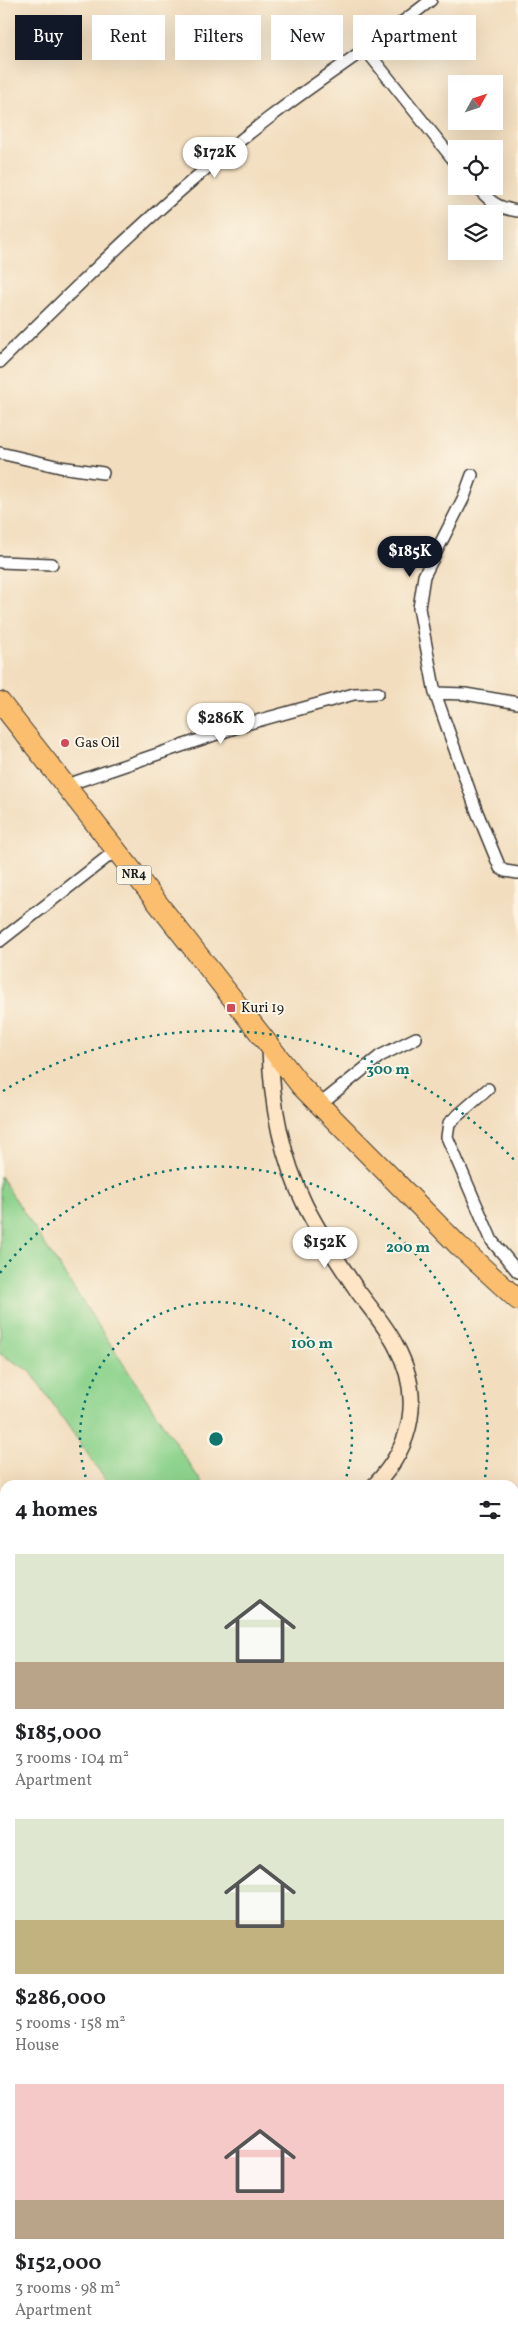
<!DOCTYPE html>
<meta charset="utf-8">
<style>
body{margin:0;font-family:Vollkorn,serif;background:#f6f6f6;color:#202124;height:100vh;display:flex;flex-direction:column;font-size:19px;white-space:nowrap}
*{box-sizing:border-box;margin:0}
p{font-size:16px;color:#757577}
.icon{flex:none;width:28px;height:28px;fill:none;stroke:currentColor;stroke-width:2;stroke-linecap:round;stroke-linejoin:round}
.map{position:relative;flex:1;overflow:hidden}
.drawer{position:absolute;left:0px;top:1480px;width:519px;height:866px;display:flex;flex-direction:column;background:#fff;border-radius:15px 15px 0 0;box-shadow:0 5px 20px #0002}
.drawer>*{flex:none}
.banner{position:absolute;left:15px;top:15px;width:489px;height:45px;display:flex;gap:10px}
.needle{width:32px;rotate:50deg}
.buttons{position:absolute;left:448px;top:75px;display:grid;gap:10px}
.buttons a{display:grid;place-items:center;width:55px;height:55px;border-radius:0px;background:#fff;box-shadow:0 5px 20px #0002;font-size:25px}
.price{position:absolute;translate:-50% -42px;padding:0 11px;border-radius:18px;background:#fff;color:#222;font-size:16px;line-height:32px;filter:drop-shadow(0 1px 2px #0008)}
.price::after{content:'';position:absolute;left:50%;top:30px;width:15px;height:11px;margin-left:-8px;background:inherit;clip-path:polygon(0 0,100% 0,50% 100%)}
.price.selected{background:#111827;color:#fff}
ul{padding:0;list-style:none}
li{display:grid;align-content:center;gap:10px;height:265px;padding:0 15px}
li span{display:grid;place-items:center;height:155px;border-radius:0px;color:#555}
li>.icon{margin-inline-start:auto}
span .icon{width:90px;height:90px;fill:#fffc;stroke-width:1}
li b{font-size:21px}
h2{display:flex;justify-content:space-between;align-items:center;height:60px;padding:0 15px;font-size:21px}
.tag{padding:0 18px;border-radius:0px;background:#fff;box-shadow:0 5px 20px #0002;font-size:18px;line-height:45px}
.tag.selected{background:#111827;color:#fff}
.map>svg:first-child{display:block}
</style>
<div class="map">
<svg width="518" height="2346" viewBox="0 0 518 2346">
<rect width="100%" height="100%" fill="#fcf5e5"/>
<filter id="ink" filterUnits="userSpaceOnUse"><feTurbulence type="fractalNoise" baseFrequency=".02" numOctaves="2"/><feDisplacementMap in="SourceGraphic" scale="10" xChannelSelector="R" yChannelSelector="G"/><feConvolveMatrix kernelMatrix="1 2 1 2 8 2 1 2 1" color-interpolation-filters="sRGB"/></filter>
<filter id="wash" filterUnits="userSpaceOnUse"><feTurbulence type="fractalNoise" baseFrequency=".0096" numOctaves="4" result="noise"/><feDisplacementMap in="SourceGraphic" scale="20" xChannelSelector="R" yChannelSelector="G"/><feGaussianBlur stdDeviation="1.12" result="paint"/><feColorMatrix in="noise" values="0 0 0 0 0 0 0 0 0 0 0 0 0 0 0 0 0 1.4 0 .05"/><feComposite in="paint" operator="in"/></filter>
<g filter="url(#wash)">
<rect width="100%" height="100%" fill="#f2ddbe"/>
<path fill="#8dd38d" stroke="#547854" d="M0,1176L203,1485H109L30,1371L0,1354Z"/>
</g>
<g filter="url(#ink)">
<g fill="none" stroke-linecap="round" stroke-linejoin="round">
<g stroke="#3c3934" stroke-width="14">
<path id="street" d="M366,50L456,163
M476,186C491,202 496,208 518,211
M0,362C86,277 173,191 269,118C322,77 379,42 431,0
M0,453L60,467L103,473
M472,475L464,497L424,576L419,608L435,693L477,812L500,868L505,871L518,873
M0,562L52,564
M435,693L465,694L518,703
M64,786L246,724L354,694L378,693
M0,941L115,851
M488,1089L449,1123L447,1137L492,1241L518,1272
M319,1105L380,1056L416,1038
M0,1608L5,1611
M0,1740L5,1746
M0,1830L5,1831
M0,1936L5,1940
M514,2044L518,2047
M0,2070L5,2075
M514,2169L518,2173
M514,2250L518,2255
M0,2255L5,2260
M514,2338L518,2341
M98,2341L106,2346
M361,2341L367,2346
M203,2346L207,2341
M394,2346L396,2341"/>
</g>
<g stroke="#3c3934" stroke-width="18">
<path id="secondary" d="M270,1047C271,1101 281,1156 305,1205C320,1235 338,1262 357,1290C370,1308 386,1326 396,1346C423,1396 413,1445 375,1485
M0,1710H5"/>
</g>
<g stroke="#3c3934" stroke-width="22">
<path id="highway" d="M0,702L301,1086L459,1246L518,1300"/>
</g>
<use href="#street" stroke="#fff" stroke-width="11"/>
<use href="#secondary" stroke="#fde5c5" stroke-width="15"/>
<use href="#highway" stroke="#fbbe6e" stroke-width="20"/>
</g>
</g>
<g fill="none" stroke="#0f766e" stroke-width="2.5" stroke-dasharray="2.5 5">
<path d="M88 1484A136 136 0 1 1 344 1484"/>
<path d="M0 1273A272 272 0 0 1 484 1484"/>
<path d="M3 1091A408 408 0 0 1 517 1163"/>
</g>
<g fill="#d1495b" stroke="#fcf5e5" stroke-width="2">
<circle cx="65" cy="743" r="5"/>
<rect x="226" y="1003" width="10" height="10" rx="2.5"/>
</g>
<g text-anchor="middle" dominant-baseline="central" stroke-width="4" stroke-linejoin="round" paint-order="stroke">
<rect fill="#fcf5e5" stroke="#5f5d58" stroke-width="1" x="116.5" y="865.5" width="35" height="19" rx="4"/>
<g font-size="12" font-weight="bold" fill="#1c1c1c">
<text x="134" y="875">NR4</text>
</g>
<g font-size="14" fill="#1c1c1c" stroke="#fcf5e5" text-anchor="start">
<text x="75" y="743">Gas Oil</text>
<text x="241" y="1008">Kuri 19</text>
</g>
</g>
<circle cx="216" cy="1439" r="8" fill="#0f766e" stroke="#fcf5e5" stroke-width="2.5"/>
<g font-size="15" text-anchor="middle" font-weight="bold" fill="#0f766e" stroke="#fcf5e5" stroke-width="4" stroke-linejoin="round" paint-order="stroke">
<text x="388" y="1074">300 m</text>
<text x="408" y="1252">200 m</text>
<text x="312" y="1348">100 m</text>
</g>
</svg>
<div class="buttons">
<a><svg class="needle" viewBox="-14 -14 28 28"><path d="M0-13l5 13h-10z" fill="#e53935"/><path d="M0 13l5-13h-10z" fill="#757577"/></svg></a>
<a><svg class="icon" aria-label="locate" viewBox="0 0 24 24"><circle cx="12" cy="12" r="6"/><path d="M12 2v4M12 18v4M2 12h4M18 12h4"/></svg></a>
<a><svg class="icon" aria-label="layers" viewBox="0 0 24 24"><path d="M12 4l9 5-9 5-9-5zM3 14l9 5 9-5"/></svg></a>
</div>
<b class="price" style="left:215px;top:179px">$172K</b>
<b class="price selected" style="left:410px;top:578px">$185K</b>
<b class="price" style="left:221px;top:745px">$286K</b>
<b class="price" style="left:325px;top:1269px">$152K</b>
<div class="banner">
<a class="tag selected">Buy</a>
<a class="tag">Rent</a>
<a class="tag">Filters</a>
<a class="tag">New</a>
<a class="tag">Apartment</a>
</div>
<section class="drawer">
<h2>4 homes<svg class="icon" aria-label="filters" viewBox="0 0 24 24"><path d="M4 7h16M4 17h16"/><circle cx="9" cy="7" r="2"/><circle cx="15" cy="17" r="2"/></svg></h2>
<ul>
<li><span style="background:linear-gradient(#dfe7d0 70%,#b9a48a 0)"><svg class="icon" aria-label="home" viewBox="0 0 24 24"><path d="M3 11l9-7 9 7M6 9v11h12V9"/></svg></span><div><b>$185,000</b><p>3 rooms · 104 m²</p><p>Apartment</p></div></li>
<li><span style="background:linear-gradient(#dfe7d0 65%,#c2b280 0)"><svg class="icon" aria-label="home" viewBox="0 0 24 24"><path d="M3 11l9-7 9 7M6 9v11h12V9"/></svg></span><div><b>$286,000</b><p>5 rooms · 158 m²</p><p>House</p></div></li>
<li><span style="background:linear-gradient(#f6c9c9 75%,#b9a48a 0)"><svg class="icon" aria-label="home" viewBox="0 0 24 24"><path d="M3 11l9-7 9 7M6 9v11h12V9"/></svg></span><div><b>$152,000</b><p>3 rooms · 98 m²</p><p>Apartment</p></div></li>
</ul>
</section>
</div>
